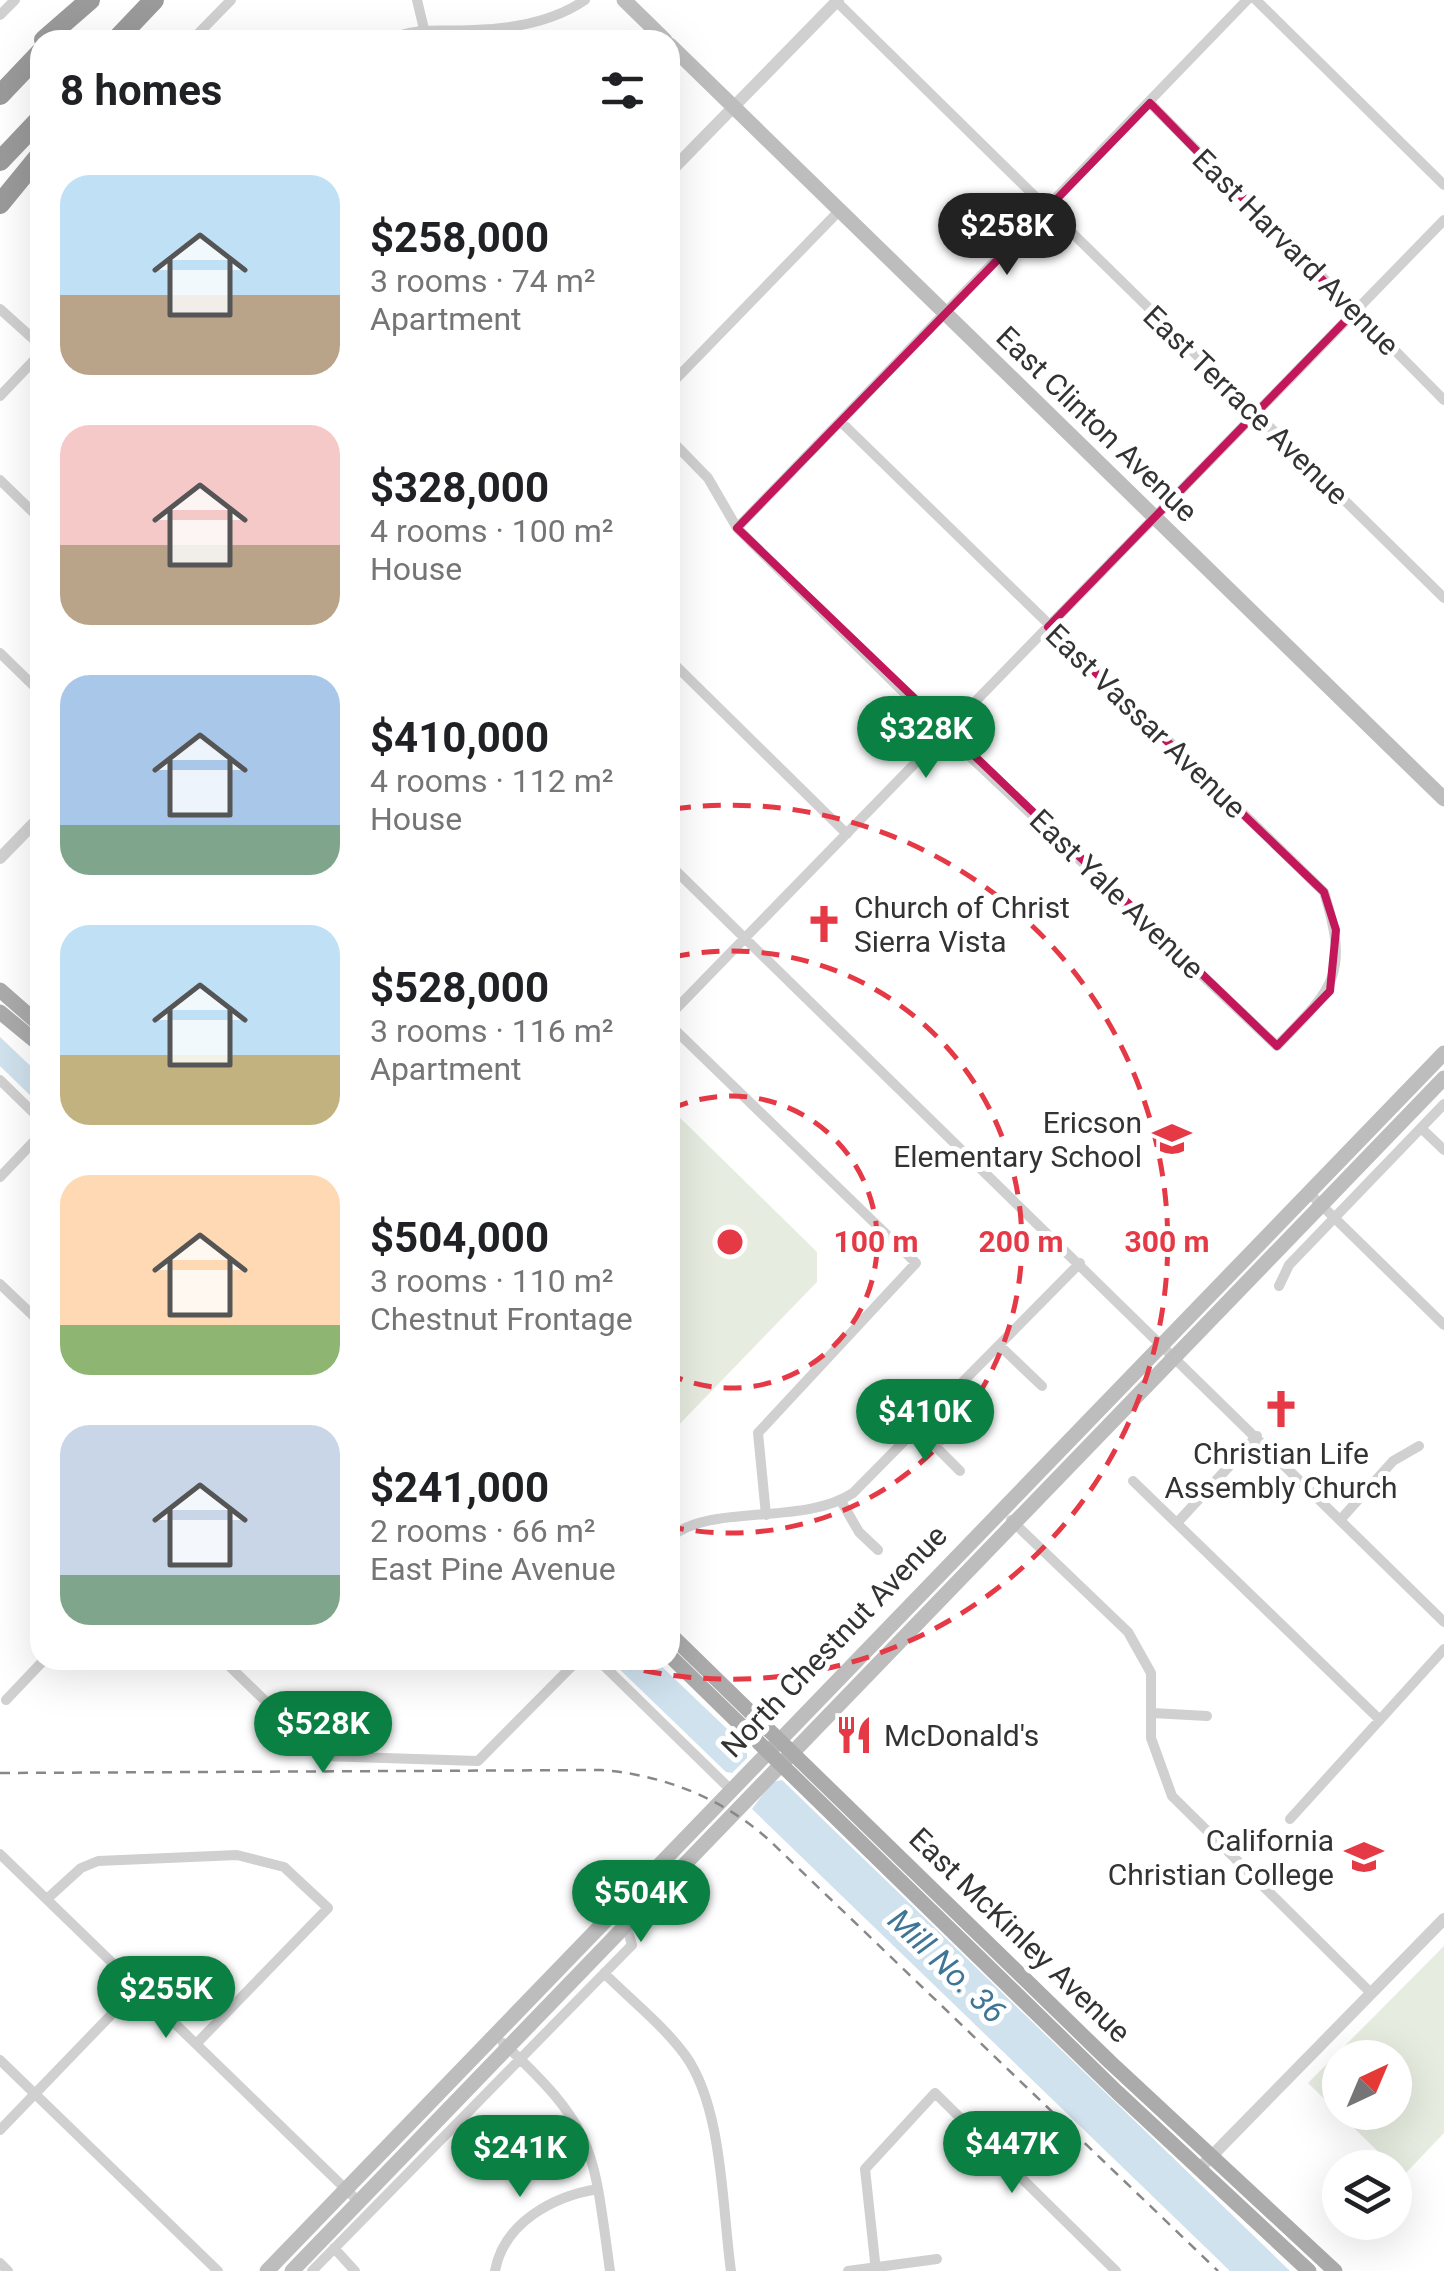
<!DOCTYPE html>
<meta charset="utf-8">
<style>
body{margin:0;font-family:Roboto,sans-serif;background:#f2f2f2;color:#202124;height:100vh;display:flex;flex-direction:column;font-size:38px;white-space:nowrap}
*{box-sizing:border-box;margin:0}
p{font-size:32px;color:#757577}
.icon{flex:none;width:55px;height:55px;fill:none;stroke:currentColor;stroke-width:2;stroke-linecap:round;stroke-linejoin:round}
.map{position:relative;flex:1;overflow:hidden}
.details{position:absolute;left:30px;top:30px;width:650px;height:1640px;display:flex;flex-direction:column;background:#fff;border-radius:30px;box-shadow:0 10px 40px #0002}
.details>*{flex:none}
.needle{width:65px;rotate:44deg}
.tools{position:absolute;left:1322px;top:2040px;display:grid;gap:20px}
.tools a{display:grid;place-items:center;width:90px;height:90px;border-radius:50%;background:#fff;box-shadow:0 10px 40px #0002;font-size:50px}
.price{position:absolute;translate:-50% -85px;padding:0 22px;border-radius:35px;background:#0b8043;color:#fff;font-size:32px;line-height:65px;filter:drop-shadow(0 2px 5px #0008)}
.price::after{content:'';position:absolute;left:50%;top:60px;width:30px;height:22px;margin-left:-15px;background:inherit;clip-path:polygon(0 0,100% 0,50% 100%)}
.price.selected{background:#222;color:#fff}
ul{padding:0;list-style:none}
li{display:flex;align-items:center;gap:30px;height:250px;padding:0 30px}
li span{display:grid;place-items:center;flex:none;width:280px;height:200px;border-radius:30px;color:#555}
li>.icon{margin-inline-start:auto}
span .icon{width:120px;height:120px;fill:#fffc;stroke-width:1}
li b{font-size:42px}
h2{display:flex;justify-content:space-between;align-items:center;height:120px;padding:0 30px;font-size:42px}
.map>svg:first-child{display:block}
</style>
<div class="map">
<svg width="1444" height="2271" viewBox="0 0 1444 2271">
<rect width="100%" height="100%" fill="#fff"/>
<path fill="#e6ecdf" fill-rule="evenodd" d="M670,1108L817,1252V1282L670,1434Z
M1444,1946V2133L1403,2176L1308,2083ZM1340,2058H1395V2112H1340Z"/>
<path fill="#cfe2ee" d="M0,1037L40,1075V1105L0,1066Z
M610,1660H655L747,1748V1758L732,1773L726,1772Z
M782,1780L1290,2271H1230L752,1809L772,1782Z"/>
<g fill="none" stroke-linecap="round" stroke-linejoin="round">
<path stroke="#d0d0d0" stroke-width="10" d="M417,0L424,29
M835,0L1444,598
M1256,0L1444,185
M0,15L15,0
M192,40L231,0
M389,40C417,26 442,32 473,30C511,29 553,22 585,0
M1150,103L1444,400
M0,309L40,345
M670,385L839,211
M0,396L40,354
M670,439L708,478L737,528L945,733L1277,1046C1333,988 1350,976 1324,892L842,423
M0,480L40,519
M737,528L1247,0
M0,653L40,692
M670,660L847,834
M670,865L1444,1622
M670,1015L1444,220
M670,1025L916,1263L758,1433L766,1515
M0,1080L40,1119
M1421,1128L1444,1150
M0,1177L40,1135
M1308,1192L1444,1325
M0,1284L40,1322
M1279,1286L1289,1265L1444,1104
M1000,1346L1042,1386
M918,1429L960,1471
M1133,1481L1380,1720
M841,1501L859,1532L878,1550
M1341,1519L1393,1461L1419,1446
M1011,1520L1128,1632L1151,1673V1738L1172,1796L1371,1993
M1177,1523L1257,1436
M670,1538C707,1503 804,1526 853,1493L1080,1263
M223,1660L322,1756L478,1761L578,1660
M598,1660L730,1789
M6,1700L44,1660
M1152,1713L1207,1716
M1290,1819L1444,1649
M0,1854L359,2202
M48,1898L81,1868L98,1861L237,1855L284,1867L328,1908L197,2043
M604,1973C631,2000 663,2025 685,2055C723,2107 722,2208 731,2271
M503,2043C597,2130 593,2149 610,2271
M0,2060L218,2271
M0,2130L138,1987
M334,2248L355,2271
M0,2263L8,2271
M312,2271L632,1945L627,1928
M495,2271C504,2222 554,2196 598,2189
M848,2271L937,2259
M876,2271L865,2169L935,2093L1116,2271"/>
<path stroke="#d0d0d0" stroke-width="12" d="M670,172L838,0
M0,858L40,817
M1199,2169L1444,1919"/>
<path stroke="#bdbdbd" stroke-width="15" d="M624,0L665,40
M670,45L1444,799
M267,2271L1444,1053
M292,2271L1444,1078"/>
<path stroke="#ababab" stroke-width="15" d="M0,990L40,1025
M0,1012L40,1045
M670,1634L1110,2062L1335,2271
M670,1656L1117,2092L1309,2271"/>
<path stroke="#9a9a9a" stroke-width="20" d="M44,40L90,0
M116,40L154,0
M0,95L40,53
M0,161L40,119
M0,204L40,155"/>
<path stroke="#888" stroke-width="2.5" stroke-dasharray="10 8" stroke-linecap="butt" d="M0,1773L601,1770C664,1775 722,1798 769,1840L1218,2271"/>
</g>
<path fill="none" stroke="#c2185b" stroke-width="8" stroke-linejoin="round" d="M1150,103L1354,312L1048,627L1324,892L1336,930L1330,991L1277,1046L737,528Z"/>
<g fill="none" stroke="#e63946" stroke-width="5" stroke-dasharray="18 12">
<path d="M671 1109A146 146 0 1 1 671 1375"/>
<path d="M672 957A291 291 0 1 1 672 1527"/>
<path d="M673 809A437 437 0 1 1 606 1661"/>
</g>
<defs>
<g id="church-bare" transform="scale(3)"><path d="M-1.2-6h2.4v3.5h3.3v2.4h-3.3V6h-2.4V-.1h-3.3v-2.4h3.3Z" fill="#e63946" stroke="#fff" stroke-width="2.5" paint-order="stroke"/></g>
<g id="school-bare" transform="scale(3)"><path d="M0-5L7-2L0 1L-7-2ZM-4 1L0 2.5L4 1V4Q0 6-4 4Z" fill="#e63946" stroke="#fff" stroke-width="2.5" paint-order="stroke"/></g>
<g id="restaurant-bare" transform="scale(3)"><path d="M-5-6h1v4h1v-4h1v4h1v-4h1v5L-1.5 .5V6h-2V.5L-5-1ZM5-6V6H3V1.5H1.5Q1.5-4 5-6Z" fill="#e63946" stroke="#fff" stroke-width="2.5" paint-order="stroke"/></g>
</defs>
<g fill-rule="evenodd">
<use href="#church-bare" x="824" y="924"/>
<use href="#school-bare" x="1172" y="1139"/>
<use href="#church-bare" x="1281" y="1409"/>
<use href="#restaurant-bare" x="854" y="1735"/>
<use href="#school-bare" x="1364" y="1857"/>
</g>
<g text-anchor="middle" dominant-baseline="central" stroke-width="10" stroke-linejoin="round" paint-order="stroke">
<g font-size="30" fill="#333" stroke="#fff">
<text transform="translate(1296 252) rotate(45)">East Harvard Avenue</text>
<text transform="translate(1246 405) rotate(44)">East Terrace Avenue</text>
<text transform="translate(1097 424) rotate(44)">East Clinton Avenue</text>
<text transform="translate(1146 721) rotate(44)">East Vassar Avenue</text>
<text transform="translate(1117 894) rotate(44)">East Yale Avenue</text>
<text transform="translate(834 1641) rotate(-46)">North Chestnut Avenue</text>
<text transform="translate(1020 1935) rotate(44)">East McKinley Avenue</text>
</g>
<g font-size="30" fill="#333" stroke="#fff" text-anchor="start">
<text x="854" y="907">Church of Christ<tspan x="854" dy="34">Sierra Vista</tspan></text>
<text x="1142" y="1122" text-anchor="end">Ericson<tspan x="1142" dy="34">Elementary School</tspan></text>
<text x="1281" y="1453" text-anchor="middle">Christian Life<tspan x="1281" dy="34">Assembly Church</tspan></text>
<text x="884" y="1735">McDonald's</text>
<text x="1334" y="1840" text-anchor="end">California<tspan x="1334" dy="34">Christian College</tspan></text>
</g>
<g font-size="32" font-style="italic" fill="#3f7597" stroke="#fff">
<text transform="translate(947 1966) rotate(44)">Mill No. 36</text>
</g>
</g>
<circle cx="730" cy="1242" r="15" fill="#e63946" stroke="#fff" stroke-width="5"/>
<g font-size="30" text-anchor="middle" font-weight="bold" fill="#e63946" stroke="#fff" stroke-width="10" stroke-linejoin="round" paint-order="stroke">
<text x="876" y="1252">100 m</text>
<text x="1021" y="1252">200 m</text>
<text x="1167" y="1252">300 m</text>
</g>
</svg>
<div class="tools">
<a><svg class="needle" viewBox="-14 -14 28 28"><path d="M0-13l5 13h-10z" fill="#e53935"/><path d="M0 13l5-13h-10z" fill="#757577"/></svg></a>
<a><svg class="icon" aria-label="layers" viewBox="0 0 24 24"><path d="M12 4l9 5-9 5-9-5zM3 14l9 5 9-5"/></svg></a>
</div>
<b class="price selected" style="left:1007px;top:278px">$258K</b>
<b class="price" style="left:926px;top:781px">$328K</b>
<b class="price" style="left:925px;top:1464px">$410K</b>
<b class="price" style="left:323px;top:1776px">$528K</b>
<b class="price" style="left:641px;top:1945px">$504K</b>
<b class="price" style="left:166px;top:2041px">$255K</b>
<b class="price" style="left:1012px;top:2196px">$447K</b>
<b class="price" style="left:520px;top:2200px">$241K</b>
<section class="details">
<h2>8 homes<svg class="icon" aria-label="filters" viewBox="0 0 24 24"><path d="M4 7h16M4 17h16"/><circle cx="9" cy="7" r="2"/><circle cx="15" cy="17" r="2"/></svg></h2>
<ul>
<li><span style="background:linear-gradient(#bfe0f5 60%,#b9a48a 0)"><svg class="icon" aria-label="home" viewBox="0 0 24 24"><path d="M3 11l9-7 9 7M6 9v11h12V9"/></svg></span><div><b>$258,000</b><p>3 rooms · 74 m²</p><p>Apartment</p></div></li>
<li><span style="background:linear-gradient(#f6c9c9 60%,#b9a48a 0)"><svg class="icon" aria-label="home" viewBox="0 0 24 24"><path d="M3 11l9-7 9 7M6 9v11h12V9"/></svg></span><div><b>$328,000</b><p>4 rooms · 100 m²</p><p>House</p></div></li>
<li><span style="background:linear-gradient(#a9c7e8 75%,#7fa58c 0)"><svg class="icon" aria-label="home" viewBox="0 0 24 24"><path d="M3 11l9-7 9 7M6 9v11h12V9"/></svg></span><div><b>$410,000</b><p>4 rooms · 112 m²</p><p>House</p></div></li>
<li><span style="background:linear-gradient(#bfe0f5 65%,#c2b280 0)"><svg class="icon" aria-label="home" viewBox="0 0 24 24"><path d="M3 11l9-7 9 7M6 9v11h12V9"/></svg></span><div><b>$528,000</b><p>3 rooms · 116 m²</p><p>Apartment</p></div></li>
<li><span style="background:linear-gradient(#ffd9b3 75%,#8fb573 0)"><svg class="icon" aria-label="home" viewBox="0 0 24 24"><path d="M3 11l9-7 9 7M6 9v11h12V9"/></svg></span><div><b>$504,000</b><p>3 rooms · 110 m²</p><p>Chestnut Frontage</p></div></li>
<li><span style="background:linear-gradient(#c9d6e8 75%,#7fa58c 0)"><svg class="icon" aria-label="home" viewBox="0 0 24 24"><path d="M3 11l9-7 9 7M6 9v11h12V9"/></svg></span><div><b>$241,000</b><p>2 rooms · 66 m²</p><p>East Pine Avenue</p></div></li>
</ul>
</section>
</div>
